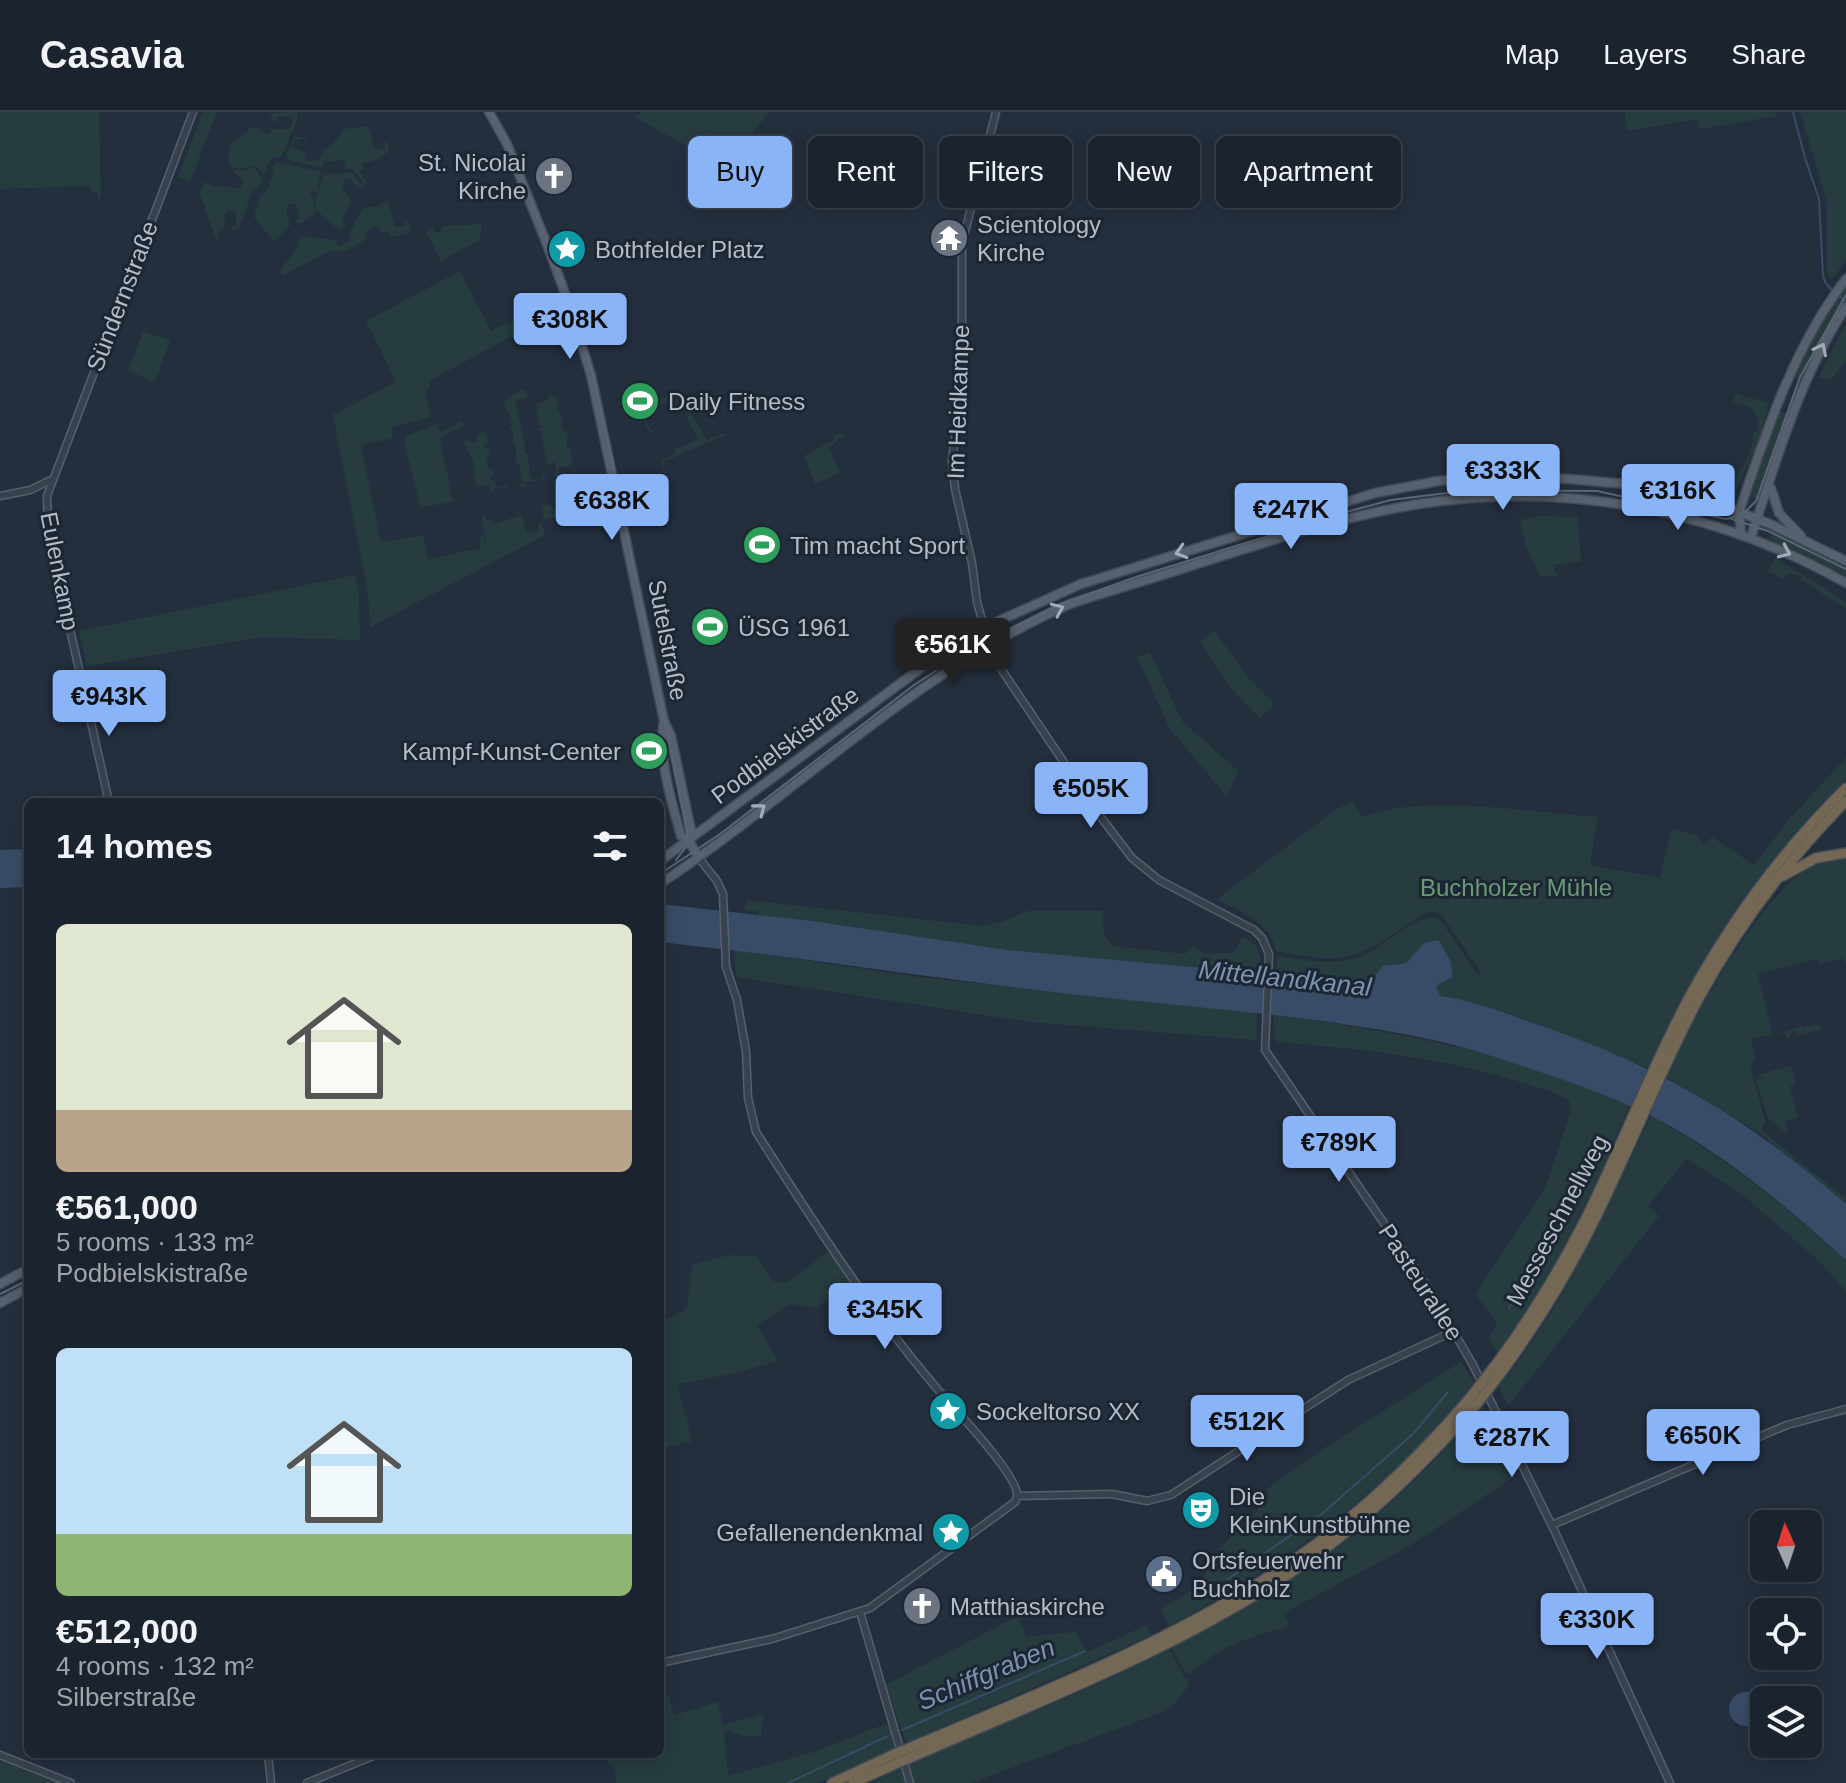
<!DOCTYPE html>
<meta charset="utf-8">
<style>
body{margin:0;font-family:Helvetica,sans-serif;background:#282f3a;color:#f1f3f6;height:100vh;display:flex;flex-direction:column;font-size:30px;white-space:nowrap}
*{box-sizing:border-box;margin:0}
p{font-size:26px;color:#a0a4aa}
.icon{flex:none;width:44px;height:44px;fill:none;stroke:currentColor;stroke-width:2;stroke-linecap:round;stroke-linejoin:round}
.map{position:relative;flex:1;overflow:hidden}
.sheet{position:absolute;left:24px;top:686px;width:640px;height:960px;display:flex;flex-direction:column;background:#1b232e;border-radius:12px;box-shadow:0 4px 20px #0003,0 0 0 2px #39404a}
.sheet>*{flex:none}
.banner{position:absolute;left:688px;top:24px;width:760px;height:72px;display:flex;gap:16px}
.needle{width:52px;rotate:357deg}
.buttons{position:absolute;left:1750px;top:1398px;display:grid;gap:16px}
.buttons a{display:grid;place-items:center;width:72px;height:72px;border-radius:12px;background:#1b232e;box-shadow:0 4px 20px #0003,0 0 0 2px #39404a;font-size:40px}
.price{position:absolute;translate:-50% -68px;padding:0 18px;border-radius:8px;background:#8ab4f8;color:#111;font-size:26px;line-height:52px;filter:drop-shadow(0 2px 4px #0008)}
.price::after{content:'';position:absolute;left:50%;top:48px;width:24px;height:18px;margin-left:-12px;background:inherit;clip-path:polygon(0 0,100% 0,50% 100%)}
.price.on{background:#222;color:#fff}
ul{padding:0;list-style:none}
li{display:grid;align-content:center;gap:16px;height:424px;padding:0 32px}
li span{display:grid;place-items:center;height:248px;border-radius:12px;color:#555}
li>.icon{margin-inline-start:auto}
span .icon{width:144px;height:144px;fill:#fffc;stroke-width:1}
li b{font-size:34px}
h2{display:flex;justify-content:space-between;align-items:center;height:96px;padding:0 32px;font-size:34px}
.chip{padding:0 28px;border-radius:12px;background:#1b232e;box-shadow:0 4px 20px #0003,0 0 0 2px #39404a;font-size:28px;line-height:72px}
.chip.on{background:#8ab4f8;color:#111}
header{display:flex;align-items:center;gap:48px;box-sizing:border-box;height:112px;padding:0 40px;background:#1b232e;border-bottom:2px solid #39404a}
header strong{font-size:38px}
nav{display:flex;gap:44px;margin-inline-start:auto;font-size:28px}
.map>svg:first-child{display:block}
</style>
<header>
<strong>Casavia</strong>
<nav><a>Map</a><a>Layers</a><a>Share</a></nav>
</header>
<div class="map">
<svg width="1846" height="1671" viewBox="0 0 1846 1671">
<rect width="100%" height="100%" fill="#242f3e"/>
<path fill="#263c3f" d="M0,0H99L101,86H98L97,80H91V74L0,77Z
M203,0H217L191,67L187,69L178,65Z
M297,0V8L282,44L271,46L264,64L256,54L239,57L229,54V33L252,15L260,17L266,22L271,20V17H288L292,13L291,5L277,4V9H273L270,6L274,1Z
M643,0H769L733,45L730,46L704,44L635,5Z
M1625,0H1776L1777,4L1700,17L1698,7L1627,19Z
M1800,0H1846V148L1834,165H1829L1827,160V90Z
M368,14L375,38L385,36L384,31L387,30L389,39L378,47L362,52L363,57L359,59L368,72L365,73L352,56L345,57L344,48L324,50L322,56L288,48L286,43L295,24L307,26L308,29L301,26L300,28L296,27L292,35L306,41L304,44L309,49L319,47L323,41L321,39L333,32L344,17Z
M278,50L321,60L317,80L311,78L310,84L313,85L316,101L299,113L296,108L300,107L296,92L288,93L286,98L290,113L274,130L254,105L261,81L265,82L274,60L272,57L274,52Z
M254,55L263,67L258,76L253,78L239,116L231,119L232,114H236V99L228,98L225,102L224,117H221L218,122L220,125L216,128L200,82L204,70L213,74L240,76L244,69L232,58L242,59Z
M351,60L363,74L354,79L358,76L350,66L343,69L344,73L342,74L351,89L342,108L346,111L340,119L317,99L315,90L323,63Z
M388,90L395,115L405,114L404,110L408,109L411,121L390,125L388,120H381L378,114L368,117L365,128L346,139H330L282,164L280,159L297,136L300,124L335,128V131L340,134L350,129L351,123L349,121L364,96L381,94V92Z
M482,112L480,128L441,149L426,120L432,114L434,120H440L443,114Z
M460,159L491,219L557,187C557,204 554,206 538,210L429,269L430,277L426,279L431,305L391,316L393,326L361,333L381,430L423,423L428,447L481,436L479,424L483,423L487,435L481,404L485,403L487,409L492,408L493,412L522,403L526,421L539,418L538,412L542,410L545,423L370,515L368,482L333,303L396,270L366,209Z
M1846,172V190L1802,269L1793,265L1819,214Z
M1846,211V250L1830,268L1819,265Z
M143,219L170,229L155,270L128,259Z
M524,277L528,284L515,290L525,332V342H528L530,365L533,368L542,366L543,356L545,367L526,370V374L522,375L520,372L524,371L523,367L519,368L518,365L521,366L519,352L516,350V335L513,333V319L509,316L512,313L509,300L505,298C502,285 514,282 524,277Z
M676,279L707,328L725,321L726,323L663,350L673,393L633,408L672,393L661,348L675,342L674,338L698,327L678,286L659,293L656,297L653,293L646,296L647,301L643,303L650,318L655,319L650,321L638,299L663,285L662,290L666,284Z
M551,282L557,285L559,292L556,295L563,309L561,313L567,323V335L571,337L572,353L558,356L560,364L554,365L553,363L557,361L555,350L548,353L540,317L545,314H540L536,300L538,296L536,292L544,290Z
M1736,282L1769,291L1759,327L1736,378L1731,383L1728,382L1726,370C1746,362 1750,341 1754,320L1758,319C1761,301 1750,291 1733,291Z
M1779,299L1788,303L1760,392L1758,388L1749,384Z
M462,309L464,313L440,326L453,390L420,395L404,328L406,324L437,312L440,321Z
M485,319L488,330L483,332L484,337L489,336L490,342L488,343L487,352L490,357L493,356L494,363L490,364V369L495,368L496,376L508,373V375L494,377L491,381L489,373L476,374L473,349L464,330L470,327L472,331L478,329L476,324Z
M834,322H845L829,336L840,361L815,372L804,344L834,328Z
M606,368L611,393L544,408L542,394L550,392L552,396L559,394V391L569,388L571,392L577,390V387L588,385L589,389L596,388V383L602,382L599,372L594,371Z
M1539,404L1578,405L1581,449L1553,453L1557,464H1540L1526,434L1520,408Z
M1773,418L1846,453V464L1769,427Z
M1775,446L1846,490V497L1800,467L1802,464L1788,461L1783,467L1768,459Z
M355,463L359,484L360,528L261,525L87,554L79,519Z
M1214,518L1249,567L1274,592L1260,606L1229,574L1200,529Z
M1150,540L1182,609L1238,659L1227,685L1170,617L1137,545Z
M1846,646V667C1778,734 1724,806 1679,891C1667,914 1660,934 1648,956L1512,903L1440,884L1436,874L1453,865L1451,850L1440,830L1436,828L1424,831L1406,851C1387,851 1380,856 1369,871L1276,862L1277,844C1302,848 1331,854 1357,846C1379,839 1418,799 1439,806L1477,862H1482L1441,802L1431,799L1424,802C1400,816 1373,840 1346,845C1324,849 1298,843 1276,839C1270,809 1242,800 1217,787L1337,697L1352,689L1362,705C1418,682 1535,700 1598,705L1590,753L1660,766L1671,717L1696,723L1704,734L1712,725L1754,753L1791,705Z
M1846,747V851L1843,846L1819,852L1817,847L1758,862L1773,923L1801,915L1802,912L1805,921L1804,915L1820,912L1821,918L1797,924L1795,919L1790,921L1791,925L1787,926L1785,921L1751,926L1756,949L1750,953L1765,1010L1761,1018L1846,1087V1092L1758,1020L1666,965C1692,908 1756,791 1805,758C1817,750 1832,748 1846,747Z
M746,788L982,814L1001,810L1028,799H1103L1104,824L1113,834L1185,842L1193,833L1205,842L1234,841L1243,825C1261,833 1261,844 1259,861L1008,838L759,804L758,799L745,798Z
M734,838L918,865L1257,901L1256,928L1030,910L749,867L736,864Z
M1273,902C1394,920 1517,940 1629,993C1595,1081 1552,1163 1498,1240L1489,1227L1497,1211L1476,1183L1477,1179L1544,1079L1571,999L1569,989C1555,979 1534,975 1517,969C1439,945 1360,937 1279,930L1275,928Z
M1791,954L1796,972L1790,974L1798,1006L1785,1009L1788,1021H1785L1768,1006L1756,967L1761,966L1760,962Z
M1651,1004C1723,1043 1785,1093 1846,1148V1179L1821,1151L1742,1082L1686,1047L1648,1094L1659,1104L1508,1294L1499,1274C1567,1190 1604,1100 1651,1004Z
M831,1138L856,1175L836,1189L832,1186L817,1196L790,1192L757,1213L778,1249L731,1262L677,1272L692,1329L660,1337V1207L672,1205L687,1196L692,1153L729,1143L757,1145L773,1169L785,1171Z
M1461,1250L1475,1272C1395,1374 1284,1452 1169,1514L1161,1497L1188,1481L1205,1463L1211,1446L1268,1387L1267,1377L1326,1335Z
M1482,1293L1515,1364L1411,1433L1284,1501L1289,1514C1249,1525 1221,1533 1190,1562L1184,1558L1171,1535C1262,1490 1349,1435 1422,1361C1444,1340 1463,1315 1482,1293Z
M1018,1504L1026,1525L1075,1520L1088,1540L1147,1513L1151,1523L907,1632L885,1573Z
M1169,1537L1189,1573L1175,1591L1160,1601L971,1671H870L922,1646L1094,1574Z
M669,1583L674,1603L718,1590L723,1613L764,1601L761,1624H744L724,1618L728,1664L817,1639L888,1611L897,1637L817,1671H617L613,1653H609L607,1642H660V1586Z
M0,1643L71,1671H0Z"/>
<path fill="#394c67" d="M28,737V775L0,776V738Z
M660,792L812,809L1008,838L1369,871L1383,854L1406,851L1424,831L1436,828L1440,830L1451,850L1453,865L1436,874L1440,884C1473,888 1507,902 1539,913C1662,955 1748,1007 1846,1092V1148C1796,1103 1745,1059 1687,1024C1640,995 1590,976 1537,959C1502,947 1466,935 1429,927C1314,903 1195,896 1079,883C939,867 800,845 660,830Z
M1729 1597a17 17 0 1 1 34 0a17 17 0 1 1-34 0Z"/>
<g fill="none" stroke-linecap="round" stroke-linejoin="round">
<path stroke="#394c67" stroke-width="2" d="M1793,0L1805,46L1819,87L1823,163L1825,170L1832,178
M1837,182L1846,189
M1509,1196C1538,1150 1567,1105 1582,1053
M1228,1467L1324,1400L1413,1322L1447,1281
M902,1618L1085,1539
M788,1671L888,1624"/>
<g stroke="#565f6c" stroke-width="9">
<path id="minor" d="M996,0L962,131V270L952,349L955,377L972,451L977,490L989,533L993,545L1100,704L1132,746L1159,768L1254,818L1262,826L1269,842L1265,938L1427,1174L1473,1253L1555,1420L1670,1671
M0,384L30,378L51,368
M109,690L48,420L47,384L193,0
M698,745L717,769L723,782L726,855L737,888L746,939L748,986L756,1020C815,1112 874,1205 946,1287C961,1304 1019,1365 1017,1384
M1017,1384L1112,1382L1147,1389L1171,1383L1348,1268L1454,1219
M1552,1413L1787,1313L1846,1297
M860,1500L910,1671
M660,1551L772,1527L870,1496L1015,1390L1017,1384
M268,1642L271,1671
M0,1643L71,1671
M307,1671L378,1642"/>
</g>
<g stroke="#414a57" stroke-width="11">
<path id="major" d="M489,0L507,32L548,135L570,195L591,263L664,609L671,624L691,718L689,729L698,745
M1771,376L1779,401L1801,424
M1741,422L1739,400C1766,320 1794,234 1846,167
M1751,425C1777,347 1800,264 1846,195
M664,609C657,642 672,692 681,724L689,729
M660,749L936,545L985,515L1081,472L1375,381L1438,369L1493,365L1569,367L1626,372L1721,393L1770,412L1846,449
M660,772C798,680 916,559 1070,492C1112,478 1155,466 1197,452C1270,429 1343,404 1419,392C1566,369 1717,398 1846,471
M0,1172L28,1157
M0,1191L28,1176"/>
</g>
<g stroke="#434c59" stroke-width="12">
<path id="highway" d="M1783,764L1816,746L1846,741
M1497,1251C1531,1205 1560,1157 1586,1106C1623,1032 1652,953 1692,880C1733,806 1785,736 1846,676
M1504,1257C1538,1210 1569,1160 1595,1107C1631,1035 1660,959 1698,888C1738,814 1788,748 1846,689
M907,1637C1043,1579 1184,1526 1305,1440C1366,1397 1420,1344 1469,1287
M910,1646C1045,1587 1186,1534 1308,1449C1371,1405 1426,1350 1477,1292
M832,1671L897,1641
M853,1671L900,1650"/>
</g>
<use href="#minor" stroke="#38414e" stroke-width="6"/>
<use href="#major" stroke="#56606e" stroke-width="8"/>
<use href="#highway" stroke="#746855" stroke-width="9"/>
<path stroke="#5a6575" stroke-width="2" d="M491,0L508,31L554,147L593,263L612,347L687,720V734L676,748
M1729,406L1768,419L1846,457
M660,762L720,722L914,573L969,537L1058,493L1136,465L1342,401L1391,388L1471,378L1597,379L1726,407L1743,402L1756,389L1800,265L1846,183
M0,1182L28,1168"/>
<g stroke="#434c59" stroke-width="12" stroke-linecap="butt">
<path id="highway-bridge" d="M1469,1287L1497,1251
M1477,1292L1504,1257
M897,1641L907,1637
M900,1650L910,1646"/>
</g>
<use href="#highway-bridge" stroke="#746855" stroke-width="9"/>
</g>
<defs><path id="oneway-chevron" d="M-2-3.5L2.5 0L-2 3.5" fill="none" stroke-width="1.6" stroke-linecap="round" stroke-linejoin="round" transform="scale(2)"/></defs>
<g stroke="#a1aab7">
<use href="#oneway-chevron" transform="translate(1821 237) rotate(-63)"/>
<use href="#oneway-chevron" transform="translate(1181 440) rotate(163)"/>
<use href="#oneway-chevron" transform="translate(1785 440) rotate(24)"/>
<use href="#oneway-chevron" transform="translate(1058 497) rotate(-24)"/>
<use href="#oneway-chevron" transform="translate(760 697) rotate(-38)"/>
</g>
<defs>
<g id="church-disc" transform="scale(2)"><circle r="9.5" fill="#6b7280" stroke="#1d2633"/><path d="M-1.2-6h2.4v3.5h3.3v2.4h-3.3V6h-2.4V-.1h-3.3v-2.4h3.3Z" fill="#fff"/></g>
<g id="temple-disc" transform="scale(2)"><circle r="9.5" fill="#6b7280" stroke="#1d2633"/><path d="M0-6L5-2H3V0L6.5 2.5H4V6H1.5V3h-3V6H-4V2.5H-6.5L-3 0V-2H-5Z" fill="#fff"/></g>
<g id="sight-disc" transform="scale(2)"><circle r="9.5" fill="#0f9aa8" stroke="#1d2633"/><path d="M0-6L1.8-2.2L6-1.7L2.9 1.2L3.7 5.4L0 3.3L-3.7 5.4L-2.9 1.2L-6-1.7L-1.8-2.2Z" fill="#fff"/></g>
<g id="stadium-disc" transform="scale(2)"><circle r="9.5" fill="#2e9e5b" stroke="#1d2633"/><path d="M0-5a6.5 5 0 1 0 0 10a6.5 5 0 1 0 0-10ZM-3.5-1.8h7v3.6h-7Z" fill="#fff"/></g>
<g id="theatre-disc" transform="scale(2)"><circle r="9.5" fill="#0f9aa8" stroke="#1d2633"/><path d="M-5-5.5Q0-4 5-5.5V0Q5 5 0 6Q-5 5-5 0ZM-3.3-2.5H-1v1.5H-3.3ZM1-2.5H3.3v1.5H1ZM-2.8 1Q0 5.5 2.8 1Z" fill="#fff"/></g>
<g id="civic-disc" transform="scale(2)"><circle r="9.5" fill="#5c6f8a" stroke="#1d2633"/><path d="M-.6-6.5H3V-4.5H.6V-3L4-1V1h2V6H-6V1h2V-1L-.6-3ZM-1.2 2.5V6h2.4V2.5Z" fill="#fff"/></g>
</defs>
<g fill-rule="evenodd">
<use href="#church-disc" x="554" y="64"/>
<use href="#temple-disc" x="949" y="126"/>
<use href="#sight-disc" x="567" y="137"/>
<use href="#stadium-disc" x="640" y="289"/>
<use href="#stadium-disc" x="762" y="433"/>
<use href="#stadium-disc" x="710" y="515"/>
<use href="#stadium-disc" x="649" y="639"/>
<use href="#sight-disc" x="948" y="1299"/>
<use href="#theatre-disc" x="1201" y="1398"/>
<use href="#sight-disc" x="951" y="1420"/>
<use href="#civic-disc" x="1164" y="1462"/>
<use href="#church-disc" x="922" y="1494"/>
</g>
<g text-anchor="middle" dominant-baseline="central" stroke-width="6" stroke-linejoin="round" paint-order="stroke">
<g font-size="24" fill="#b4bcc9" stroke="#1d2633" text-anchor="start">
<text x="526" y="50" text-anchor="end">St. Nicolai<tspan x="526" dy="28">Kirche</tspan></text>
<text x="977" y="112">Scientology<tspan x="977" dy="28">Kirche</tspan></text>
<text x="595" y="137">Bothfelder Platz</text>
<text x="668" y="289">Daily Fitness</text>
<text x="790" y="433">Tim macht Sport</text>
<text x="738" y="515">ÜSG 1961</text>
<text x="621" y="639" text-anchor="end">Kampf-Kunst-Center</text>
<text x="976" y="1299">Sockeltorso XX</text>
<text x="1229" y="1384">Die<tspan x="1229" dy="28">KleinKunstbühne</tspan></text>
<text x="923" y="1420" text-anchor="end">Gefallenendenkmal</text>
<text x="1192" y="1448">Ortsfeuerwehr<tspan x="1192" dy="28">Buchholz</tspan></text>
<text x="950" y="1494">Matthiaskirche</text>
</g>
<g font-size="24" fill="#b4bcc9" stroke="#1d2633">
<text transform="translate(122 184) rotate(-69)">Sündernstraße</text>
<text transform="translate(958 290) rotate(-88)">Im Heidkampe</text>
<text transform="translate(60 459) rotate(79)">Eulenkamp</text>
<text transform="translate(668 528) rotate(79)">Sutelstraße</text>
<text transform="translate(785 633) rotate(-37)">Podbielskistraße</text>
<text transform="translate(1557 1108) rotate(-62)">Messeschnellweg</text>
<text transform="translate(1421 1170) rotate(57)">Pasteurallee</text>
</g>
<g font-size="24" fill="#6b9a76" stroke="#1d2633">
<text x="1516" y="775">Buchholzer Mühle</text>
</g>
<g font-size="26" font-style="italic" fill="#7c92b1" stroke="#1d2633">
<text transform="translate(1285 866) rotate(6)">Mittellandkanal</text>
<text transform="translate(986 1562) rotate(-23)">Schiffgraben</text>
</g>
</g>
</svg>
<div class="buttons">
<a><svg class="needle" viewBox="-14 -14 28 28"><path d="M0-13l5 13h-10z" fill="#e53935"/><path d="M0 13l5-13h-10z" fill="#a0a4aa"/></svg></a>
<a><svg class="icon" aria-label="locate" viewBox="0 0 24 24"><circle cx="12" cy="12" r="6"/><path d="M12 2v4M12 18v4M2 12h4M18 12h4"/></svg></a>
<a><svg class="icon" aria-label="layers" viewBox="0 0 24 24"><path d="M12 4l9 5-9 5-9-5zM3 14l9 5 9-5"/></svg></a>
</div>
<b class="price" style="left:570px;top:249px">€308K</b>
<b class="price" style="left:1503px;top:400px">€333K</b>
<b class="price" style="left:1678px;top:420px">€316K</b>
<b class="price" style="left:612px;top:430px">€638K</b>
<b class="price" style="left:1291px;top:439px">€247K</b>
<b class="price on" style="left:953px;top:574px">€561K</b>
<b class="price" style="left:109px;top:626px">€943K</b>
<b class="price" style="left:1091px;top:718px">€505K</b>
<b class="price" style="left:1339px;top:1072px">€789K</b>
<b class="price" style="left:885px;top:1239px">€345K</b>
<b class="price" style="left:1247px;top:1351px">€512K</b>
<b class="price" style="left:1703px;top:1365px">€650K</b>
<b class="price" style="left:1512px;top:1367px">€287K</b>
<b class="price" style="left:1597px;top:1549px">€330K</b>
<div class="banner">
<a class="chip on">Buy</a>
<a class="chip">Rent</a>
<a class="chip">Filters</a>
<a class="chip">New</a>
<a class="chip">Apartment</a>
</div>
<section class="sheet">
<h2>14 homes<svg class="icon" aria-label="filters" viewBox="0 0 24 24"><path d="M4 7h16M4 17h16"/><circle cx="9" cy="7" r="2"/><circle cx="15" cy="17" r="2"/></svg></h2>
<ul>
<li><span style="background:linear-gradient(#dfe7d0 75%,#b9a48a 0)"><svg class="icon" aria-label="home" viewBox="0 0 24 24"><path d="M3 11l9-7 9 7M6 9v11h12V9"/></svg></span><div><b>€561,000</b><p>5 rooms · 133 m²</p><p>Podbielskistraße</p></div></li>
<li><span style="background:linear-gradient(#bfe0f5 75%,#8fb573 0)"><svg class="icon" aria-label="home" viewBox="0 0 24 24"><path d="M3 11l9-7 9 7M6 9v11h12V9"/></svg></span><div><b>€512,000</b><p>4 rooms · 132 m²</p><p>Silberstraße</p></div></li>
</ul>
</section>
</div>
